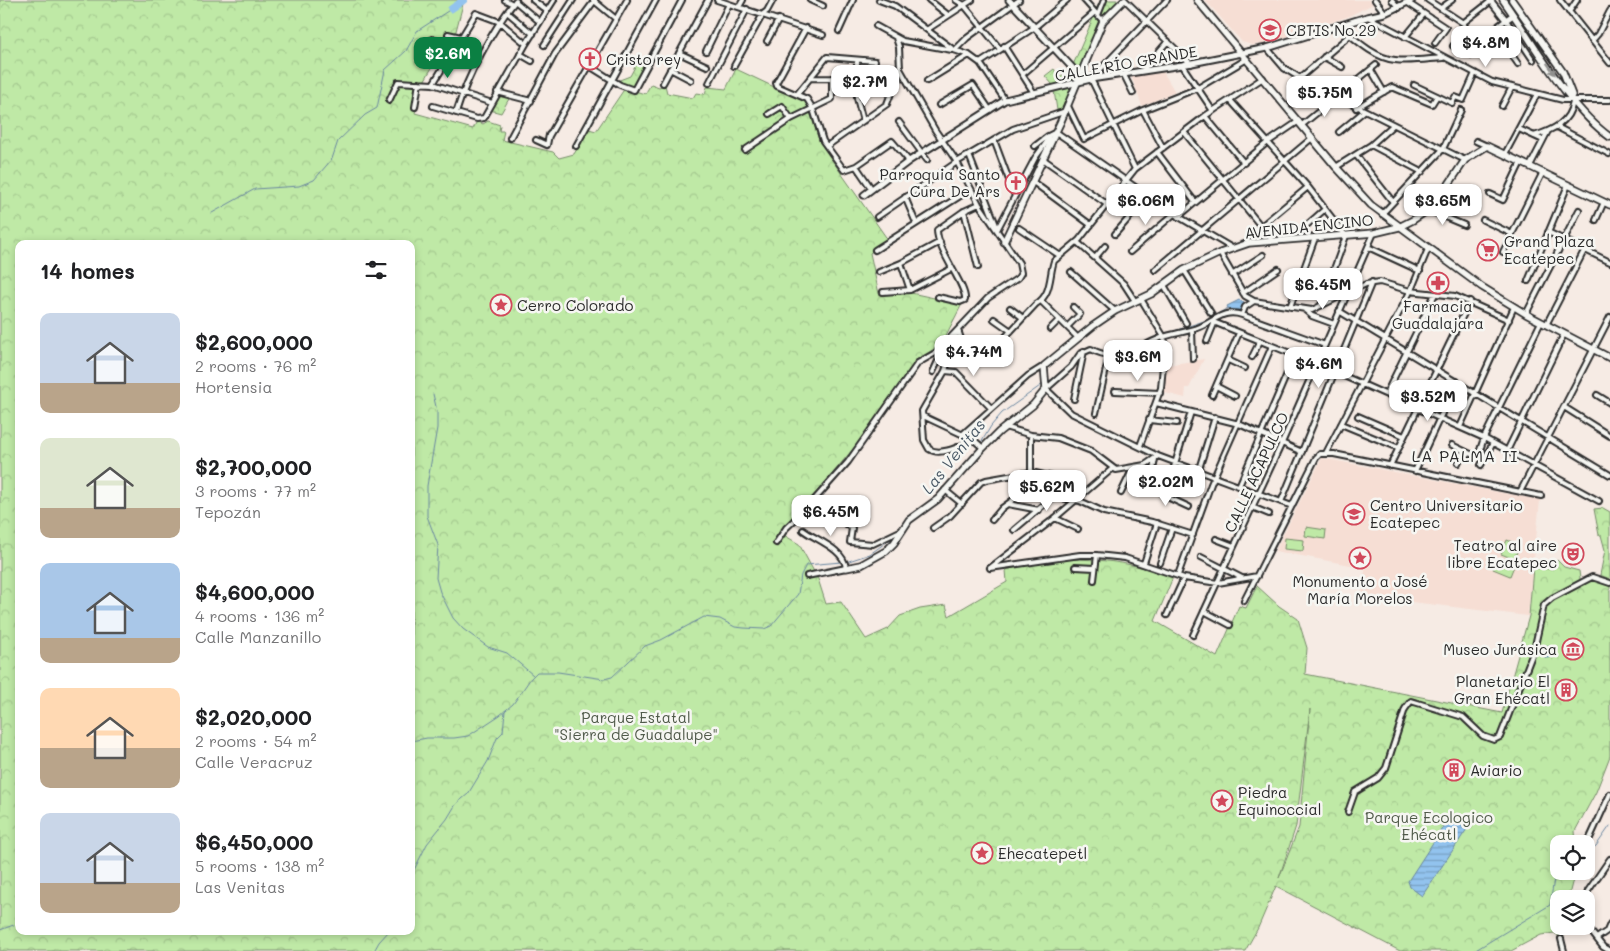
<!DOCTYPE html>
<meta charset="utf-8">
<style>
body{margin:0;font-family:Mali,sans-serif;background:#f6f6f6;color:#202124;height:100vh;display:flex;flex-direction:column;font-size:19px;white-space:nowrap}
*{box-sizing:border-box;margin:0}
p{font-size:16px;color:#757577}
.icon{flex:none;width:28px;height:28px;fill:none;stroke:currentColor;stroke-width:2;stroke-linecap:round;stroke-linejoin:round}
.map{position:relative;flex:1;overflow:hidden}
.drawer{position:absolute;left:15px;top:240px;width:400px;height:695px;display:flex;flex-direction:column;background:#fff;border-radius:10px;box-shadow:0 2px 8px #0003}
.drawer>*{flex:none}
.controls{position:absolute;left:1550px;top:835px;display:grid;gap:10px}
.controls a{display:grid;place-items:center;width:45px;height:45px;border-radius:10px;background:#fff;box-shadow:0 2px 8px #0003;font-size:25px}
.price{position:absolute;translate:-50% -42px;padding:0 11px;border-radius:10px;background:#fff;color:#222;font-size:16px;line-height:32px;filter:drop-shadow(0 1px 2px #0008)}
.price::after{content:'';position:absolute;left:50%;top:30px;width:15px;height:11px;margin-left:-8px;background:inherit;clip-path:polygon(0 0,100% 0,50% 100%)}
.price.on{background:#0b8043;color:#fff}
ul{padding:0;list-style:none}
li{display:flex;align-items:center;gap:15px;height:125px;padding:0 25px}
li span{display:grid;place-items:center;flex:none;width:140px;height:100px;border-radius:10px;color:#555}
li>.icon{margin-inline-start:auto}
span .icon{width:60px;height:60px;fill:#fffc;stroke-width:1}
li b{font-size:21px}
h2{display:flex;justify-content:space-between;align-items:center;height:60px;padding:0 25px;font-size:21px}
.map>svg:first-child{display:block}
</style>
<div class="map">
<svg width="1610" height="951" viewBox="0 0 1610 951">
<defs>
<pattern id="park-crowns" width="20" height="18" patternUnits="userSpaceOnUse" patternTransform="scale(1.25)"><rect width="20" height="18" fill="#bfe9a6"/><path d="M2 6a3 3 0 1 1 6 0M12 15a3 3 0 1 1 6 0" fill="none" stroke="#a4c88f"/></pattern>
<pattern id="water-rules" width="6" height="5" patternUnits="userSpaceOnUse" patternTransform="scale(1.25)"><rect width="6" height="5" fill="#92c3ee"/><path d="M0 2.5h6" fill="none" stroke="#779fc1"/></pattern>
</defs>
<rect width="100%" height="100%" fill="#f6ebe4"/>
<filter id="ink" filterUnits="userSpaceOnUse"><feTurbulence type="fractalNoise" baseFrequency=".02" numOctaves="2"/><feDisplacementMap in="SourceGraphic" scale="10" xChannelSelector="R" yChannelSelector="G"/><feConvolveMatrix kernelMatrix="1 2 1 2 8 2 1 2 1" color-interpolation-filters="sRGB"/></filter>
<g filter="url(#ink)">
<path fill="#f6ded4" d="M1205,0H1369L1373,4L1347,17L1264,44L1252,45L1242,42Z
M1162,70L1175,92L1142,106L1131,75Z
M1204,359L1189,388H1186L1185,398L1162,392L1168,365Z
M1322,458L1540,500L1528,616L1362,596L1365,570L1361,567L1275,551Z"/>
<path fill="url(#park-crowns)" stroke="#758a68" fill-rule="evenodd" d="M0,0H466L463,4L450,54L441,52L422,85L415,113L473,129L477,121L483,124L488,121L500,125L499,131H504L502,140L553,152L559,158L574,154L589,129L596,131L625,88L645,94L651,84L659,87L665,85L667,93L693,98L696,93L705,94L707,87L726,89L736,69L791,95H801L808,106L820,143L888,240L870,253L879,294L911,293L962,304L941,345L914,361L911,370L873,425L782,534L799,544L818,579L826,604L841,602L866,639L888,629L900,616L920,609L946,605L949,616L1007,582L1006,570C1062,553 1119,557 1173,577L1155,621L1217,657L1239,606L1246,608L1257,586L1279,606L1298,619L1307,648L1305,674L1502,713L1529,616L1533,568L1551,569L1557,560L1564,567L1579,571L1581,586L1592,580L1610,584V756L1596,792L1575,831L1576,844H1559V871H1580L1572,883L1568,899H1559V926H1571L1574,932L1559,936L1554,933L1541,935L1511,951H1400L1276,886L1258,928L1245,951H0ZM19,244H411V931H19ZM1310,709L1299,827L1279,878L1296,826Z
M1101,0H1120L1104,15L1096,9Z
M1094,16L1101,21L1081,72L1073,65Z
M637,63L644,65L633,88L617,81L630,76Z
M1054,69L1060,77L1071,69L1077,76V80L1053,85L1045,76Z
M1072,88L1065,109L1057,110L1054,91Z
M498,95L510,97L501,113L490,110Z
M1603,508L1610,512V579L1600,575L1605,550L1601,535H1599L1594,509Z"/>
<path fill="#bfe9a6" stroke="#758a68" d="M1306,527L1326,530L1325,539L1305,536Z
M1285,538L1304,540L1303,551L1284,549Z
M1507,540L1520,545L1514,559L1501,554Z
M1497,559L1514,566L1510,576L1493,569Z"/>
<path fill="url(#water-rules)" stroke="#6986a0" d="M1239,300L1245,303L1242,310H1229L1227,306Z
M1542 652a6 6 0 1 1 12 0a6 6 0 1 1-12 0Z
M1445,824H1459L1467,829L1422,896L1410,887L1408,881Z"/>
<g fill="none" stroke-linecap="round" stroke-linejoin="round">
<path stroke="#6986a0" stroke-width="1" d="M212,213L255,189L299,186L314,180L332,159L338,141L365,115L377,108L385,70L406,51L417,31L451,9
M1165,334L1207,320L1228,308
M1128,350L1161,336
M1079,352L1089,347L1100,351
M1049,381L1058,376L1077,355
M433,394L437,411V428L427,486V516L438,545L436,578L440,592L453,618L463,629L488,647L507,653L533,675
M975,453L991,426L1002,413L1043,384
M900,529L905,521
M846,562L870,554L895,536
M411,741L427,738H454L468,736L500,715L513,704L531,678L537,672H558L604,679L612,677L645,646L661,640L704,617L720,619L735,627L744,628L764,629L771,626L798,594L801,575L806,565L842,562
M1586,852L1596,846L1610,826
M411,876L427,844L447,819L456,804L468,794L488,761L497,738L503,732L505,711
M0,930L19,923
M374,951L379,942L389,931
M1474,951L1550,905L1554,879L1560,871"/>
<path stroke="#92c3ee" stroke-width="7" d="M451,9L464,0"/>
<g stroke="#2b2b2b" stroke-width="8">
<path id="minor" d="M505,0L513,4
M533,0L547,11
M593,0L616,19
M717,0L823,35
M810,0L823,6
M879,0L895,6L954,50L969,55L980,63L1005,100
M929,0L948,15
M956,0L964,5L1000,49
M1084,0L1103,21
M1125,0L1191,64
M1375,0L1385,13
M1392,0L1399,8
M1428,0L1463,23L1478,49L1472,55L1453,46
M1560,0L1610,63
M515,1L540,22
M1408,3L1446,28L1435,43
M739,7L743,0
M1441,8L1452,0
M507,12L533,34
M1569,12L1577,0
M1098,15L1104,0
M1368,17L1492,82L1563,100H1610
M1463,23L1491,1
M1338,25C1354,38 1374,58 1395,60C1411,62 1428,59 1443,58
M876,26L903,41L952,50
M806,28L776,83L777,86L807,99L813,109L823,141L844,170L856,166L892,141L909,161
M928,29L972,0
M839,31L853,0
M448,34L461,37
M1405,37L1424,14
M432,39L455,47
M767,41L779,19
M1592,41L1598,34L1610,11
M544,45L573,0
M1004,46L1034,93
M1267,48L1284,68L1300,78L1465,160
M955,50L967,38L1019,0
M706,51L729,4
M679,53L707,66
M520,54L532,61
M1324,57L1342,67
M857,60V98L863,121
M980,63L1035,27L1067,0
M1518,64L1494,29L1506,20L1533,60
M588,65L620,85L634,90L682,0
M1182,65L1213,111
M734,66L763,14L767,11L773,0
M670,69L691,80
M1371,70L1384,92
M1142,71L1168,41
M1023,74L1094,13
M1124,75L1133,93
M810,78L895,79
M1300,78L1350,35
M927,81L969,55
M663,83L708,0
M709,83L747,9
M433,84L476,13L500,22L526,44
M1414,85L1452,103L1455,97L1463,100L1475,73
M497,92L531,101
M798,93L827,57L875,61
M1230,100L1308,187L1346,236L1321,305
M389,101L398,82L433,84L492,103
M939,105L973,85L990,110
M433,106L477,119L484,118L526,44L554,0
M1068,106L1084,139L1143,110L1198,88L1247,59
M1502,106L1512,87
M415,107L419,83
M1356,108L1392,87L1432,104L1437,96
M1143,110L1163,148
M456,113C468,74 491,32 516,0
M769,114L782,106L791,119
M1205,116L1244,163
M899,122L927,160
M1302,125L1376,65
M1557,127L1609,154
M1519,129L1543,140
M1184,132L1273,241
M1339,132L1363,112
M549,136L627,0
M1534,136C1553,130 1569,123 1573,102
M510,138L555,54L595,0
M536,140L547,145L549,135
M994,140L1015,196
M1476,141L1487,146
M1371,145L1422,172
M576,146L656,0
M827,146L887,104L900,69
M1035,146L1048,136
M745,150L791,119L832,99V78
M1157,152L1195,202
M1505,154L1537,94
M969,155L996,225
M1356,155L1393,202
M1043,159L1108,205
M856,166L871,188
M1530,166L1548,131
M1336,167L1371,145L1392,126
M1135,169L1091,79L1167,0
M1033,182L1091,225
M1443,193L1471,206
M1490,194L1503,200L1521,162
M905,197L916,223
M1428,210L1464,225
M964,211L978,267
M1382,214L1443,149L1461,110
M877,217L957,162L1013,129L1066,111
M1178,217L1268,142L1299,121
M1483,220L1512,234
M1596,220L1604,202
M1260,227L1308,187
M1019,228L1059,255
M997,230L1035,158L1049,139L1048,136L1056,132L1174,214L1232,248
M1300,231L1325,209
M1548,232L1610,262
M1115,234L1149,195
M1077,242L1124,284L1135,301
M1368,247L1420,271
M875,250L971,189
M1130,252L1174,214
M1503,252L1543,172
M1220,253L1245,296L1254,301
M1095,258L1105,246
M901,263L910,290
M1155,270L1312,138
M1184,270L1211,313
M879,272L901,263L940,242
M1071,272L1115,311
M1232,275L1263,255
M1528,281L1568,185
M1164,285L1186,323
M883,292L910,290L951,269
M1243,293L1278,269
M938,297L960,302L965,300C967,286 937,251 937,230L964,211L979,204
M1041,301L1078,338
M1290,307L1315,238
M1010,308L1023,318
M1305,310L1312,316L1334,324
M1339,311L1610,475
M1526,314L1579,210
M1242,315L1245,307L1254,301L1312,310L1366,284L1380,282L1410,291L1455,296L1509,320
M994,319L1011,331
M1211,321L1317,364L1484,438L1599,501
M1546,325L1585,249
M1067,327L1080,314L1073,307
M1050,329L1059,320
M958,330L961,339L984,360L1036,304C1052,295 1049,275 1054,261L1079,240L1135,169L1205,116L1263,78
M1192,330L1193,359
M957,331L945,371L922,411L924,440L929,449C941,457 962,445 974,440
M1207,341L1214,324
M1252,357L1260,341
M1228,360L1245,368
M945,371L956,372L991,408
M933,372L944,348
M1216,386L1235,396
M1115,391L1160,393
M1386,394L1435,294
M1212,395L1239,333
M1597,395L1610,403
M1074,399L1084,351
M1156,403L1239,424L1302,452
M1564,407L1610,436
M1096,413L1109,356
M923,416L974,440L983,448
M1358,416L1404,436
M1149,420L1177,423
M1341,424L1399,448
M1005,427L1031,435L1058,438L1091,451L1116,470L1145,465L1158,456
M1460,427L1514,307
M963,434L1028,376L1044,366
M1031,435V472
M1452,445L1473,455L1479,453L1484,438L1541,322
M1140,446L1161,388L1165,343L1164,337L1141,299
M1507,451L1564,334
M1326,453L1412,288L1428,249
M1155,459L1150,488L1163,492V495L1189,507
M1458,463L1464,451
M1481,465L1493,443
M1390,466L1470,301
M1415,471L1457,381
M1198,472L1215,417
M1239,486L1295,355
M945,490L962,504
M1190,492L1169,483L1191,412
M1520,492L1610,317
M1121,493L1133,468
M1281,502L1372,282
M1008,504L1039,510
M1292,506L1158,456L1071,413L1046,389L1071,367L1080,354L1091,349C1117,364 1138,347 1163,337C1175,333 1188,332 1200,327C1216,320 1224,309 1242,315L1325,345
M1252,507L1269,514
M827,510L852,528L850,542L873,544L902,530
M1055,518L1078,529
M992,520L1002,508L1024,492L1080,501L1104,512L1152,522L1193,535
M933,528L950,516L981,482L986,480L1031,472L1057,478
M803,530C816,540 844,549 846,568L807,576
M1014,530L1053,497
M1216,539L1234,546
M776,543L786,528L807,508L848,462L918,363L944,348L950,338L988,298L1018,278L1021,273L1019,263L979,204L957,162L935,130L900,69L899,47L896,38
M1201,557L1242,578
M1144,563L1157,523
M1160,563L1172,528
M1075,567L1095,568
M990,568L1080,555H1097L1125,558L1184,578L1218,583L1257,576
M990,568L1055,518L1112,469
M1178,575L1211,484L1272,346
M1094,580L1097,555
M1244,601L1316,458L1320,454H1334L1541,496
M1204,611L1230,625
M1167,615L1184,578
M1193,635L1282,443L1374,233
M1348,812L1355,792L1378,778L1386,768L1405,709L1411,701L1463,717L1483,736L1494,740L1500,737L1534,650L1544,605L1552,598L1592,577L1610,583
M1590,838L1610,794
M1586,899L1588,891L1610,859
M1586,925L1603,947L1610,951
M1597,938L1607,931L1610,924
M1561,939L1564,951"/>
</g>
<g stroke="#2b2b2b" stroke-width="9">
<path id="tertiary" d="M1009,0L1080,76L1091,79
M1490,0L1506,20L1513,15
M864,195L909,161L1005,100L1091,79L1182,65L1267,48L1367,17L1385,13L1412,0"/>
</g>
<g stroke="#2b2b2b" stroke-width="9">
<path id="secondary" d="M1197,0L1336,167L1371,205L1482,287L1526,314L1610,358
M1503,0C1533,42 1568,107 1610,137
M1512,0L1563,72L1572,95
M1004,242L1061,121L1103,21L1124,0
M846,568L861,565L886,551L894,543L909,520L938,499L983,448L999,432L1033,405L1046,389L1044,366L1093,326L1115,311L1151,294L1184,270L1220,253L1249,243L1374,233L1399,227L1413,220L1428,210L1443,193L1465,160L1487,146L1610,205"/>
</g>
<use href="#minor" stroke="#f6f6f2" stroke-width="4"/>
<use href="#tertiary" stroke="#f6f6f2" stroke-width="5"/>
<use href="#secondary" stroke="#f6f6f2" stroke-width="5.5"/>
</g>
<defs><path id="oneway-solid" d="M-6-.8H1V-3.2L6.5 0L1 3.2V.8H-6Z" transform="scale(1.25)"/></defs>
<use fill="#90908e" href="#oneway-solid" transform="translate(1551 69) rotate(55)"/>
</g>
<defs>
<g id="school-ring" transform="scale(1.125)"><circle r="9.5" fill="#f6f6f2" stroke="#d1495b" stroke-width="1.5"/><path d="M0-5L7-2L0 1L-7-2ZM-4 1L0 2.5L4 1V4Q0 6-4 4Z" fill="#d1495b"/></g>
<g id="church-ring" transform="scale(1.125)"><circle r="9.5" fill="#f6f6f2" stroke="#d1495b" stroke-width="1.5"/><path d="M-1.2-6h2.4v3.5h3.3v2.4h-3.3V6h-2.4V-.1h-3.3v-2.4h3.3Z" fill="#d1495b"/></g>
<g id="supermarket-ring" transform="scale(1.125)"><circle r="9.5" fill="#f6f6f2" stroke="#d1495b" stroke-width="1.5"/><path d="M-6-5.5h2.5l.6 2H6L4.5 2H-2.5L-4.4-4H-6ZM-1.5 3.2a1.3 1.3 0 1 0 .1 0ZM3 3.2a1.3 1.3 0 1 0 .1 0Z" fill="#d1495b"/></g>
<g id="pharmacy-ring" transform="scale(1.125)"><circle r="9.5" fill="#f6f6f2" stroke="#d1495b" stroke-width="1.5"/><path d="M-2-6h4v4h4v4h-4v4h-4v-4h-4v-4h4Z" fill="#d1495b"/></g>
<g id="sight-ring" transform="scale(1.125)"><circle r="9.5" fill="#f6f6f2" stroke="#d1495b" stroke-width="1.5"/><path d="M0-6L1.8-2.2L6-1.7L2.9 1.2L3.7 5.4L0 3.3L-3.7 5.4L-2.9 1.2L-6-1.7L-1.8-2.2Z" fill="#d1495b"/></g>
<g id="university-ring" transform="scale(1.125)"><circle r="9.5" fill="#f6f6f2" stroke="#d1495b" stroke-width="1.5"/><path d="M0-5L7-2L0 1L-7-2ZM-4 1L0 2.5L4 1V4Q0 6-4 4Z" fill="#d1495b"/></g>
<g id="theatre-ring" transform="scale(1.125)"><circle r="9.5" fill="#f6f6f2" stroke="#d1495b" stroke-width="1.5"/><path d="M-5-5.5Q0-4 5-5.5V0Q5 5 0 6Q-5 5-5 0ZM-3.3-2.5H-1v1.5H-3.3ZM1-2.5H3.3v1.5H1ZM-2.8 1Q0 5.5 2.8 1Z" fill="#d1495b"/></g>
<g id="museum-ring" transform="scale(1.125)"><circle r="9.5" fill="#f6f6f2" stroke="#d1495b" stroke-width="1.5"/><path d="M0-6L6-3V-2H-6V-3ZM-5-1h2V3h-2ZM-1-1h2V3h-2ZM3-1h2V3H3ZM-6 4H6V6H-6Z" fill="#d1495b"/></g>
<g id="building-ring" transform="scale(1.125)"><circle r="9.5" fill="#f6f6f2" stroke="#d1495b" stroke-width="1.5"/><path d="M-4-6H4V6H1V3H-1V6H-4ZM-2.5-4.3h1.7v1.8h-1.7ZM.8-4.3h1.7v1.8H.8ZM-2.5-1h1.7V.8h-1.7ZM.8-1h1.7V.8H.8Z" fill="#d1495b"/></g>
</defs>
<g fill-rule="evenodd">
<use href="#school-ring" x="1270" y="30"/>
<use href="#church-ring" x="590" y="59"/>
<use href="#church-ring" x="1016" y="183"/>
<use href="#supermarket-ring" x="1488" y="250"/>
<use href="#pharmacy-ring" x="1438" y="283"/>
<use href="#sight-ring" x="501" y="305"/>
<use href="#university-ring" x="1354" y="514"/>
<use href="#theatre-ring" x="1573" y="554"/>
<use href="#sight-ring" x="1360" y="558"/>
<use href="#museum-ring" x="1573" y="649"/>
<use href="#building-ring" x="1566" y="690"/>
<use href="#building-ring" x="1454" y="770"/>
<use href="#sight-ring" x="1222" y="801"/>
<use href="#sight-ring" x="982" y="853"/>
</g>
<g text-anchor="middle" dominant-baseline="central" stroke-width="5" stroke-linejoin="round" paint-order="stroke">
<g font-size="15" fill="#2b2b2b" stroke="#f6f6f2" text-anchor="start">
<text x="1286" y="30">CBTIS No.29</text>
<text x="606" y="59">Cristo rey</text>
<text x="1000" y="174" text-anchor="end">Parroquia Santo<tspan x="1000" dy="17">Cura De Ars</tspan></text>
<text x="1504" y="241">Grand Plaza<tspan x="1504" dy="17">Ecatepec</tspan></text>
<text x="517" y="305">Cerro Colorado</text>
<text x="1438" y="306" text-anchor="middle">Farmacia<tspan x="1438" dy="17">Guadalajara</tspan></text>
<text x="1370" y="505">Centro Universitario<tspan x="1370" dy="17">Ecatepec</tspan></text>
<text x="1557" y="545" text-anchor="end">Teatro al aire<tspan x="1557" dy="17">libre Ecatepec</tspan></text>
<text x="1360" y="581" text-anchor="middle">Monumento a José<tspan x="1360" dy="17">María Morelos</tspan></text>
<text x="1557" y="649" text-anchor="end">Museo Jurásica</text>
<text x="1550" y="681" text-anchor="end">Planetario El<tspan x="1550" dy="17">Gran Ehécatl</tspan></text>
<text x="1470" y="770">Aviario</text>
<text x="1238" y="792">Piedra<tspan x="1238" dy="17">Equinoccial</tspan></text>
<text x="998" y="853">Ehecatepetl</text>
</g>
<g font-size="15" fill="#2b2b2b" stroke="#f6f6f2">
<text transform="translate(1126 63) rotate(-10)">CALLE RÍO GRANDE</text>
<text transform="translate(1309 226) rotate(-6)">AVENIDA ENCINO</text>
<text transform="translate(1256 472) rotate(-65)">CALLE ACAPULCO</text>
</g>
<g font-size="15" fill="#505a4a" stroke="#f6f6f2">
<text x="636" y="717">Parque Estatal<tspan x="636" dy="17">"Sierra de Guadalupe"</tspan></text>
<text x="1429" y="817">Parque Ecologico<tspan x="1429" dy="17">Ehécatl</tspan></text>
</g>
<g font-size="16" letter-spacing="1" fill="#2b2b2b" stroke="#f6f6f2">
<text x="1465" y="455">LA PALMA II</text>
</g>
<g font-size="16" font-style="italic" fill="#4a5966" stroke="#f6f6f2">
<text transform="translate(953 456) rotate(-51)">Las Venitas</text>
</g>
</g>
</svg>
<div class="controls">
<a><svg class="icon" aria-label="locate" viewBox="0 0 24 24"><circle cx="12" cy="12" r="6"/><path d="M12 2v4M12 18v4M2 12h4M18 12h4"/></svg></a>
<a><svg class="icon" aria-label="layers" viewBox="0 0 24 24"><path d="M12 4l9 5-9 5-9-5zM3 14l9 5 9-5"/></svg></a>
</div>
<b class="price" style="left:1486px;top:68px">$4.8M</b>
<b class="price on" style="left:448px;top:79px">$2.6M</b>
<b class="price" style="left:865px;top:107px">$2.7M</b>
<b class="price" style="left:1325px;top:118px">$5.75M</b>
<b class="price" style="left:1146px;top:226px">$6.06M</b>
<b class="price" style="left:1443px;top:226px">$3.65M</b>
<b class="price" style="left:1323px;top:310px">$6.45M</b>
<b class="price" style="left:974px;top:377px">$4.74M</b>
<b class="price" style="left:1138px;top:382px">$3.6M</b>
<b class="price" style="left:1319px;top:389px">$4.6M</b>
<b class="price" style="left:1428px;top:422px">$3.52M</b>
<b class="price" style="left:1166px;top:507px">$2.02M</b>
<b class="price" style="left:1047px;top:512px">$5.62M</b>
<b class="price" style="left:831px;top:537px">$6.45M</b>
<section class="drawer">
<h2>14 homes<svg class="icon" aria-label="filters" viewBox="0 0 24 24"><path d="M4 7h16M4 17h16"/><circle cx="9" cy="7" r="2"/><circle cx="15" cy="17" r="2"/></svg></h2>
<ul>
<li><span style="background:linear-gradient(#c9d6e8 70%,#b9a48a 0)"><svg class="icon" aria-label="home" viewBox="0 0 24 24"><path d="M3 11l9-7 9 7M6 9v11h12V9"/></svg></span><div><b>$2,600,000</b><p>2 rooms · 76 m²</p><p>Hortensia</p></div></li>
<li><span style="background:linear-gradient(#dfe7d0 70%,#b9a48a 0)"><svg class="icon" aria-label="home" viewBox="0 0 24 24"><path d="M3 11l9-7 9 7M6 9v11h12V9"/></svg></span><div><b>$2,700,000</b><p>3 rooms · 77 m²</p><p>Tepozán</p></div></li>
<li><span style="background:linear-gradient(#a9c7e8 75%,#b9a48a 0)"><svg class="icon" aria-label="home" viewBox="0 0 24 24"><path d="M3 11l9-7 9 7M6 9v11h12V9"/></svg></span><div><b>$4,600,000</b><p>4 rooms · 136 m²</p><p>Calle Manzanillo</p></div></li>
<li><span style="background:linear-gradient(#ffd9b3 60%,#b9a48a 0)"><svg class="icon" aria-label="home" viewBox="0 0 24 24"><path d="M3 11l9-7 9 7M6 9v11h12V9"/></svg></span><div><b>$2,020,000</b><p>2 rooms · 54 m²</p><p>Calle Veracruz</p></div></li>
<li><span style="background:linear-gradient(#c9d6e8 70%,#b9a48a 0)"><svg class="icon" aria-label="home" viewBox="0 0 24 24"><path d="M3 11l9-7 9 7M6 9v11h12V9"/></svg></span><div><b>$6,450,000</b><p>5 rooms · 138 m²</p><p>Las Venitas</p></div></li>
</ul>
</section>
</div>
